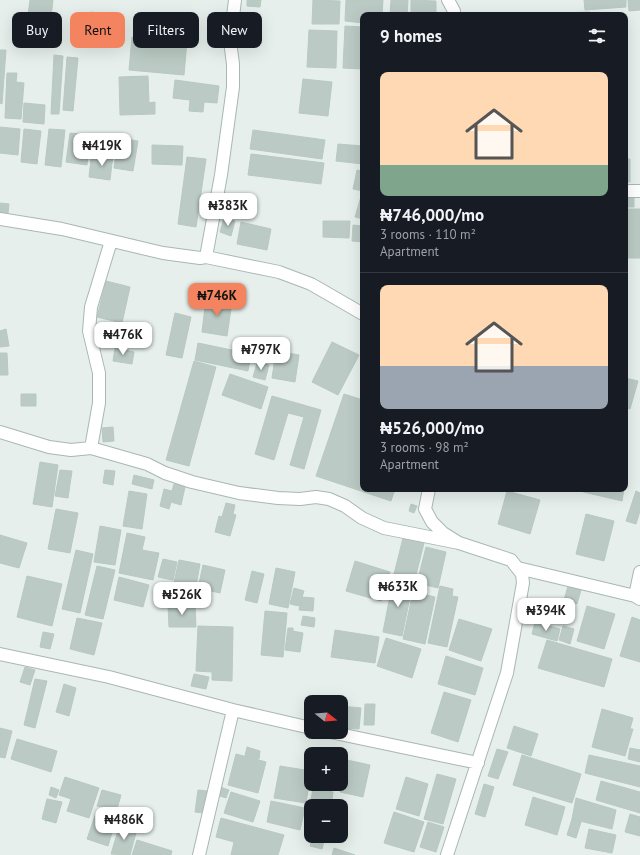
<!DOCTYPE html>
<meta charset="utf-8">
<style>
body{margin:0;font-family:"PT Sans",sans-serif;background:#242831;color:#f1f3f6;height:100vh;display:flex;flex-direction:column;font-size:15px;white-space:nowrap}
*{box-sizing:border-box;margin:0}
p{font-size:13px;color:#9ea1a6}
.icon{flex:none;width:22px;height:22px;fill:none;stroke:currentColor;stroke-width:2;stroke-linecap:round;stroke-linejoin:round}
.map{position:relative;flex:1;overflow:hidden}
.drawer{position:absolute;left:360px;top:12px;width:268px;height:480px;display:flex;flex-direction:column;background:#171b24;border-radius:8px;box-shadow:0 4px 16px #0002}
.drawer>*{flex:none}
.top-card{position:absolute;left:12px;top:12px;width:288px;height:36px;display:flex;gap:8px}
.needle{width:26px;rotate:107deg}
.tools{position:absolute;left:304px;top:695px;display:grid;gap:8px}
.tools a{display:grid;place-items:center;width:44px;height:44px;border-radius:8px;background:#171b24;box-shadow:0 4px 16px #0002;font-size:20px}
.price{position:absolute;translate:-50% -34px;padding:0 9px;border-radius:8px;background:#fff;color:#222;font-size:13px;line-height:26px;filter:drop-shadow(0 1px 2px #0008)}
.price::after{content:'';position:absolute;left:50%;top:24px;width:12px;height:9px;margin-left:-6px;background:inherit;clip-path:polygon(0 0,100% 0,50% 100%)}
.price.selected{background:#f4845f;color:#111}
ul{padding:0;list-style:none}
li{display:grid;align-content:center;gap:8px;height:212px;padding:0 20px}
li+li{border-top:1px solid #363941}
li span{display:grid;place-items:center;height:124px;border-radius:8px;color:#555}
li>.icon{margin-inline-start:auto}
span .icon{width:72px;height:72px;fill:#fffc;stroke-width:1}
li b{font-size:17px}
h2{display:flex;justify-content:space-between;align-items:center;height:48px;padding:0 20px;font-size:17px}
.tag{padding:0 14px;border-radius:8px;background:#171b24;box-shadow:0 4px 16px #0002;font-size:14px;line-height:36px}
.tag.selected{background:#f4845f;color:#111}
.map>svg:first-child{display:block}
</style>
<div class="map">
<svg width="640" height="855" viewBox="0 0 640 855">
<rect width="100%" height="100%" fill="#e6efeb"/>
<path fill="#bbcac4" stroke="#b8c9c2" d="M30,0H53L51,17L28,15Z
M247,0H261L260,7L247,6Z
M313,0L340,1L339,24H312Z
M346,0H383L382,15H363V23L345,21Z
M391,0H408L407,15H390Z
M411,0L436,1V15H411Z
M584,0H626V7L585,10Z
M628,0H640V10L629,11Z
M91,12L114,15L112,25L90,23Z
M590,12V15H555V13Z
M345,26L363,27V69L343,68Z
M309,30L337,31L336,68L307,67Z
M132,37L187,41L184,75L129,70Z
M0,50H6L2,104L0,103Z
M54,55L63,56L59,114H51Z
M67,57L78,58L73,111L63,110Z
M7,73H17L16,82L24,83L21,119L5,118Z
M148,76L149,103L155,102V114L120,115L119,77Z
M303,79L332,82L328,116L299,113Z
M175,80L219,86L217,103L204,102L203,112L189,111L190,100L173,98Z
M24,103L45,105L44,124L23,122Z
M0,127L20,129L18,155L0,153Z
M24,129L41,131L37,164L21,162Z
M49,129L65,130L61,167L45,165Z
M253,130L325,140L322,159L250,149Z
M70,133L91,135L87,165L66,162Z
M118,138L138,141L133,171L114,168Z
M338,144L363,146V164L336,161Z
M152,145L183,146L182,165L152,164Z
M99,153L113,155L110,180L89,177L91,159L98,160Z
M251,154L324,163L321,184L248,175Z
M187,157L206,159L196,227L178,224Z
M625,159H630V182H625Z
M357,170L363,171V191L353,189Z
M362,193H363V219L355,217Z
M625,198H634V207H625Z
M0,203L9,204L8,213L0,212Z
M628,209H640V258H628Z
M224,218L235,221L231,236L220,232Z
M323,221H350L349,238L323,237Z
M241,222L271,229L267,250L237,244Z
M353,225L363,226V242L352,241Z
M106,281L130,287L122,323L97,317Z
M206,298L232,302L227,336L202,332Z
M175,313L191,317L182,358L166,355Z
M6,329L9,346L0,347V331Z
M332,342L359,355L338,395L312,382Z
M198,343L251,354L248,371L195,360Z
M115,348L134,352L132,364L113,361Z
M276,351L299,355L295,382L272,378Z
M0,353H7L8,375H0Z
M194,361L216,367L189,466L166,460Z
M257,363L269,365L265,380L253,377Z
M230,374L268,387L261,409L222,395Z
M625,378L638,381L630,409L625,407Z
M21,394H36V406H21Z
M344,394L363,400V489H395L391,501L316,476Z
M272,396L321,410L304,469L290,465L304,417L288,413L274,460L255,454Z
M113,427L114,441L103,442L102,428Z
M40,462L58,465L52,507L33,504Z
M60,470L72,471L68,498L55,496Z
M105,470L115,471L113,485L103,483Z
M134,475L154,480L152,489L132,484Z
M174,484L185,487L181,505L171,502L169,509L160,506L164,489L172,491Z
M571,489H624L622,501Z
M129,491L147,494L142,529L123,526Z
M507,491L540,500L530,534L498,524Z
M636,491L640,493V511L636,524L626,521Z
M226,503L235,505L233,514L236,515L230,536L215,532L219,516L222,517Z
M411,504L417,506L414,513L409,511Z
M56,509L78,513L70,553L48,549Z
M586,514L614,521L604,561L576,554Z
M100,526L121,530L115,565L94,562Z
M127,533L145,537L142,550L159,553L153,580L119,573Z
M0,535L27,543L19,568L0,563Z
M403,538L424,543L415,579L394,574Z
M426,547L446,552L438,588L417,583Z
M76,550L93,554L80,613L62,609Z
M163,559L177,562L173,580L158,577Z
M179,560L200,564L196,586L174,582Z
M355,561L390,572L381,601L346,591Z
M203,565L225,570L220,593L198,588Z
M97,566L115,570L103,619L85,615Z
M276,568L295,572L288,608L269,604Z
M252,571L264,574L257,603L245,600Z
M27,576L62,584L52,626L17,617Z
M119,577L149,585L143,607L114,600Z
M393,580L413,583L402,636L383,632Z
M440,586L453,589L452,596L458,597L447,647L428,643Z
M568,586L581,590L577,604L564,600Z
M294,588L304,591L299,606L290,604Z
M413,592L435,597L425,644L403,639Z
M302,597L314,598L313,611L299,610Z
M195,604L196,627H169L168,605Z
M587,606L615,614L604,649L577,641Z
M265,611L287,613L283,657L261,655Z
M303,616L315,618L314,627L301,625Z
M632,617L640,620V662L620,656Z
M77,618L102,623L94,655L70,649Z
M459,619L492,629L481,661L449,650Z
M535,622L560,629L557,641L532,634Z
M198,626L233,627L232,681L212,680V672L196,671Z
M563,626L574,629L570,644L559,640Z
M288,628H293V631L303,633L300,652L285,650Z
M335,630L379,637L375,663L331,657Z
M43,632L54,634L50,649L40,647Z
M386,638L421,649L412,678L377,666Z
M547,640L612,659L604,687L538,668Z
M446,656L483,668L475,695L438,684Z
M25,667L35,670L30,685L20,682Z
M194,674L209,677L206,689L191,686Z
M35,679L47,681L35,728L24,725Z
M64,684L76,688L69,716L56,712Z
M444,692L471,700L458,742L431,733Z
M365,704H375L374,725H364Z
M341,706L361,708L359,729L341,728Z
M602,709L633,718L630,729H633L625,756L592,747Z
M514,726L538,734L531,756L507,748Z
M0,728L12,731L5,758L0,757Z
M17,739L57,751L51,772L11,759Z
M247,747L260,751L259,759L245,756Z
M630,748L640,750V762L628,759Z
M497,749L508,752L498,779L488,776Z
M236,754L266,762L258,793L228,785Z
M522,755L581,774L572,803L513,785Z
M589,755L640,766V787L585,773Z
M347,760L370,765L363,797L340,792Z
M280,766L311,771L306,803L274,798Z
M437,774L456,779L443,824L424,819Z
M65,777L99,788L89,818L67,811L71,799L59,795Z
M406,777L428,784L419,816L396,809Z
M601,781L640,792V813L596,800Z
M484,784L494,787L485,817L475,814Z
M51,787L59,790L56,798L49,795Z
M220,787L229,790L226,798L217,795Z
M313,789L333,792L331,806H311V820L307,819Z
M102,790L121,795L115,816L105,814L107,808L97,806Z
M198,790L207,791L204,813L195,812Z
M231,792L260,801L253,822L224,813Z
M533,797L565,807L557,835L525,825Z
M576,798L616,810L612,829L572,819Z
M47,799L62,802L56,823L42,819Z
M271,801L305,808L300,830L267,822Z
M394,812L424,822L414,852L384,843Z
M96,813L116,819L108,846L87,839Z
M630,814L640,817V836L625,832Z
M221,818L284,835L278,855H231L234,842L216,837Z
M572,819L581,822L576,838L567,835Z
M428,822L444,827L436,852L420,847Z
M120,824L137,829L130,855L111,854Z
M589,829L616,835L612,853L585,848Z
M313,836L325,837L322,849L310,846Z
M137,840L172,851L171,855H132Z
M334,848L355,855H332Z"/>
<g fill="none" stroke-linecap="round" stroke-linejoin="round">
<g stroke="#a8b8b2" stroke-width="14">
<path id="minor" d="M448,0L454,11L453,15
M629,191H640
M0,219L62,229L163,253L200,258L206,257L279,272L311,284L363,314
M206,257L221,175L233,87V64L230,41L235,0
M0,432L49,447L71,450L91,448L147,464L165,473L192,482L239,493L278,498L300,499L316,497L329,499L345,506L362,518L384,528L459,543
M91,448L99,403V373L89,331L91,307L111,241
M429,489L425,509L432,522L443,533L459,543L511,560L522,574L523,583L507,673L447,855
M518,568L635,596L640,599
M635,596L640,572
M0,654L109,677L233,710L311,728
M330,732L478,763
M199,855L233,710"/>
</g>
<use href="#minor" stroke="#fff" stroke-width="12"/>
</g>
</svg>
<div class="tools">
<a><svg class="needle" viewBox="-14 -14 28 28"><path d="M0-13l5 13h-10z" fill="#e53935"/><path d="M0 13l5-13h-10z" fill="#9ea1a6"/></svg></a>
<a>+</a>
<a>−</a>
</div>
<b class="price" style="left:102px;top:167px">₦419K</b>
<b class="price" style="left:228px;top:227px">₦383K</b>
<b class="price selected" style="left:217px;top:317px">₦746K</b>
<b class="price" style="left:123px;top:356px">₦476K</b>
<b class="price" style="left:261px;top:371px">₦797K</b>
<b class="price" style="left:398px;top:608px">₦633K</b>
<b class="price" style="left:182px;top:616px">₦526K</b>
<b class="price" style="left:546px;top:632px">₦394K</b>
<b class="price" style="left:124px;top:841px">₦486K</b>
<div class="top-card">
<a class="tag">Buy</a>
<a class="tag selected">Rent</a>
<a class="tag">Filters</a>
<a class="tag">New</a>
</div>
<section class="drawer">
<h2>9 homes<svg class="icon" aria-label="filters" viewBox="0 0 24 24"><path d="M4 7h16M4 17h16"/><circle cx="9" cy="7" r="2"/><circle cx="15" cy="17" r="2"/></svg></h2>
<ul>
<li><span style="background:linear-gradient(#ffd9b3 75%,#7fa58c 0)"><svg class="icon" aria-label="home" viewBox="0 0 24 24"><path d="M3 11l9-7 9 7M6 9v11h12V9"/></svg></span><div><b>₦746,000/mo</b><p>3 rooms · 110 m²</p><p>Apartment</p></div></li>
<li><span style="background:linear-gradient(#ffd9b3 65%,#9aa5b1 0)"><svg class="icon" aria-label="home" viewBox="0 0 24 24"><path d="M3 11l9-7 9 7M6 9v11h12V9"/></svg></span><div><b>₦526,000/mo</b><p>3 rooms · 98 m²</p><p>Apartment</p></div></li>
</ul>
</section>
</div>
